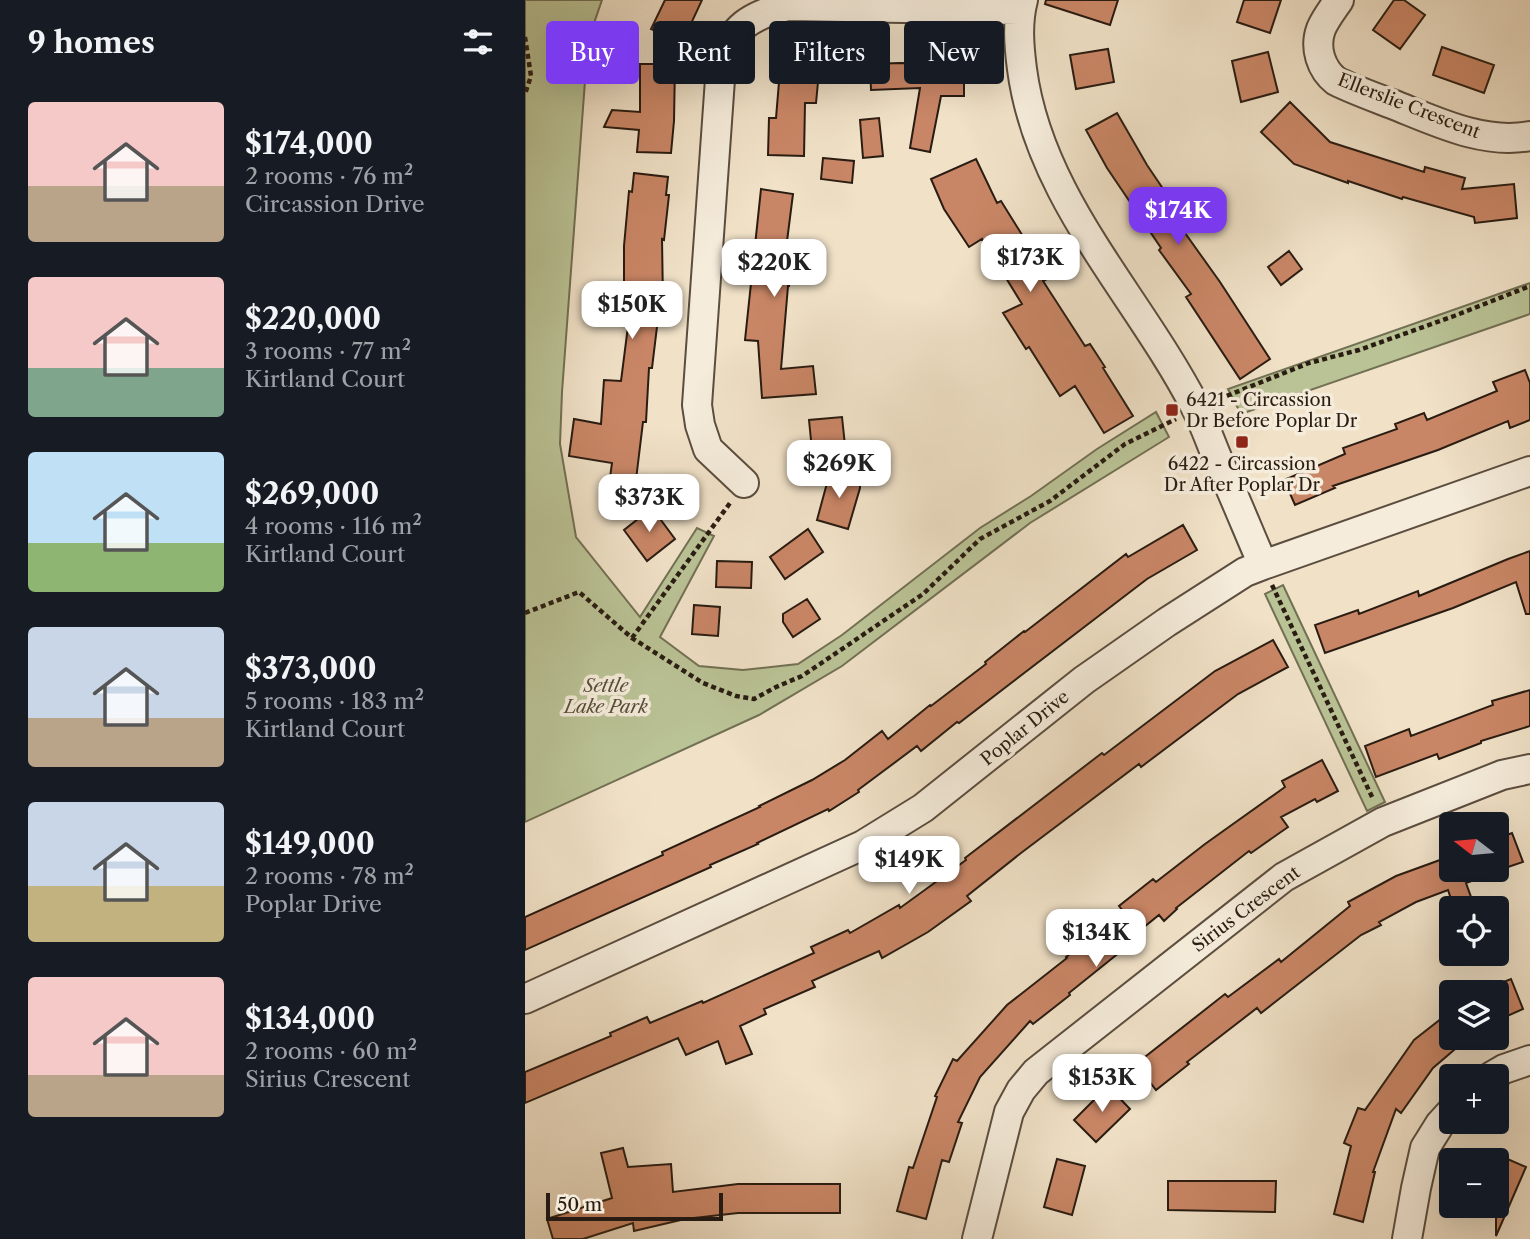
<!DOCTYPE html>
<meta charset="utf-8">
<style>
body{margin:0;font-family:"Libre Caslon Text",serif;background:#20242c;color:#f1f3f6;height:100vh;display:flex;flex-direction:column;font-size:26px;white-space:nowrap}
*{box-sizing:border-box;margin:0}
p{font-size:23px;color:#9ea1a6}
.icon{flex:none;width:38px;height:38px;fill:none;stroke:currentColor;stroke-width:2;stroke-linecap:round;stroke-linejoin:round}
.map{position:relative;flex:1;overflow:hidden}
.panel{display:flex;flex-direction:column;background:#171b24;width:525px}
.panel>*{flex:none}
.guide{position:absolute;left:21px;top:21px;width:665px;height:63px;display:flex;gap:14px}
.needle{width:46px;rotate:286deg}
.fabs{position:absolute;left:914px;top:812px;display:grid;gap:14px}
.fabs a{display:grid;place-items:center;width:70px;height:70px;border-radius:7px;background:#171b24;box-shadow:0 7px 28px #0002;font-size:35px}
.scale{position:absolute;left:21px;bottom:18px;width:177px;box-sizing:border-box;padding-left:7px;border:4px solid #291c12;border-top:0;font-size:19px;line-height:24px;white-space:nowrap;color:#291c12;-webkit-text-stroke:5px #f5ecdb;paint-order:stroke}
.price{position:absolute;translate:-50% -60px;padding:0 16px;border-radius:14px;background:#fff;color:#222;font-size:23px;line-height:46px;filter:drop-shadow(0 2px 4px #0008)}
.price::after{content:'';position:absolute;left:50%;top:42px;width:21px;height:16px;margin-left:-10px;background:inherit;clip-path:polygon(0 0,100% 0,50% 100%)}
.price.current{background:#7c3aed;color:#fff}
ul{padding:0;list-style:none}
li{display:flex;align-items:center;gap:21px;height:175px;padding:0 28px}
li span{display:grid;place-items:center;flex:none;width:196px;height:140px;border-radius:7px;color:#555}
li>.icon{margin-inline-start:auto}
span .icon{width:84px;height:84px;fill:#fffc;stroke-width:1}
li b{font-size:30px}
h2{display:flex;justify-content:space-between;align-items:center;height:84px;padding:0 28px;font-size:30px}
.pill{padding:0 24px;border-radius:7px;background:#171b24;box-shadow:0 7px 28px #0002;font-size:24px;line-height:63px}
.pill.current{background:#7c3aed;color:#fff}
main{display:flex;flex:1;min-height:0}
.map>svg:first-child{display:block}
</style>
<main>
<section class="panel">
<h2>9 homes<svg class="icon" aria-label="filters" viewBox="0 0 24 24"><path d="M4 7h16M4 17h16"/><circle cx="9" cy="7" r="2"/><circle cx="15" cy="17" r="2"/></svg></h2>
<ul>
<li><span style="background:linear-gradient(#f6c9c9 60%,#b9a48a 0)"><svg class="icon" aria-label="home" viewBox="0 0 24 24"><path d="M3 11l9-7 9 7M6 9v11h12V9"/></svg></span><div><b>$174,000</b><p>2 rooms · 76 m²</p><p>Circassion Drive</p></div></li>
<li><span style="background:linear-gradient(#f6c9c9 65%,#7fa58c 0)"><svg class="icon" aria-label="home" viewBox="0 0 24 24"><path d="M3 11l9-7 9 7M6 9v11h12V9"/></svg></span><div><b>$220,000</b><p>3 rooms · 77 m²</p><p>Kirtland Court</p></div></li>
<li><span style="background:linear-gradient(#bfe0f5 65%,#8fb573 0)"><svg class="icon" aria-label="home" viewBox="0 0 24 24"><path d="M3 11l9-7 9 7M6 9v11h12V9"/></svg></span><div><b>$269,000</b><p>4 rooms · 116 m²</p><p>Kirtland Court</p></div></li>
<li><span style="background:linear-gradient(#c9d6e8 65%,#b9a48a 0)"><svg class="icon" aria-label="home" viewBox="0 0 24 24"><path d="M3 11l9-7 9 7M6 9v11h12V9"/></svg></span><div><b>$373,000</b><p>5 rooms · 183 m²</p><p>Kirtland Court</p></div></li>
<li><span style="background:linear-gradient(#c9d6e8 60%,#c2b280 0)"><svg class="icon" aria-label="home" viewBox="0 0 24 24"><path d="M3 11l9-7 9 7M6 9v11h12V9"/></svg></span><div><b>$149,000</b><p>2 rooms · 78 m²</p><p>Poplar Drive</p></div></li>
<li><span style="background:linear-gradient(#f6c9c9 70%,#b9a48a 0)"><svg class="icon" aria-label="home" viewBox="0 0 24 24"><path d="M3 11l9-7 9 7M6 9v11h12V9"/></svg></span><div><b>$134,000</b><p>2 rooms · 60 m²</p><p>Sirius Crescent</p></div></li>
</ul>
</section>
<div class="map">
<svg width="1005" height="1239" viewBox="0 0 1005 1239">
<rect width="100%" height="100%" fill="#f0e1c7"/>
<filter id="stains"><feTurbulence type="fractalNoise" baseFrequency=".00286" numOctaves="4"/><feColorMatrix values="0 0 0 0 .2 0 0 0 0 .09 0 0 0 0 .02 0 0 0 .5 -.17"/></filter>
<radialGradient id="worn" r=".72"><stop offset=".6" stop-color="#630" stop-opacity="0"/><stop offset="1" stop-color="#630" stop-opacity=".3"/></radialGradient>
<path fill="#bac396" stroke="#727054" stroke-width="2" d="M0,0H77L67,29L62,54L37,392L35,444L51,537L115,617L172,528L189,536L135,637L174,666L218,670L273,664L317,635L455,528L506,496L572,449L631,412L644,437L505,523L317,666L234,715L0,822Z
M1005,283V314L716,414L703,389Z
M758,585L860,802L842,811L740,594Z"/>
<path fill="#c98666" stroke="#291c12" stroke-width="2" d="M140,0H177L157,43L126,29Z
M521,0H593L585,25L520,4Z
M719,0H756L745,33L712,22Z
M869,0H879L900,15L875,49L848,30Z
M917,47L969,65L959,93L908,75Z
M583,49L589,82L551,89L545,55Z
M743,52L753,92L716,102L707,61Z
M256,58L295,61L291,103H280L279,156L243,155L244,118H251Z
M375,63L439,64V96H416L405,152L385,148L395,88L346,90L345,64Z
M115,64H150L149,121L146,153L112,152L114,130L79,127L87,110L115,112Z
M765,102L805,142L899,172L900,167L940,178L937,189L989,184L992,218L950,223L949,217L878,197L877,199L823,181V183L769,164L736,132Z
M592,113L622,165L651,208L645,212L695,282L745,359L715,379L661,297L666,294L634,250L636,248L582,168L561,130Z
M354,118L358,156L338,158L335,120Z
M298,158L329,161L327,183L296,179Z
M451,159L472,203L476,201L524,278L518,281L560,346L565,344L580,367L578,368L608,416L579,433L550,386L535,396L504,347L501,349L478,313L497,304L457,239L444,247L419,209L406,179Z
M109,173L143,177L141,195H144L139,240L137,239L138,302H135L127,368H124L121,422H118L109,496L83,492L87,463L44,456L49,419L76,424L79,380L96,381L106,303H99V246L104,191L107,192Z
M236,189L268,194L261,249L268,250L264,286H263L256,369L288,366L291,394L237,398L233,341L220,340Z
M764,251L777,269L756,285L743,267Z
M1000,370L1005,383V420L985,428L983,421L913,450L808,486L810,488L770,505L759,480L820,454L818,448L872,429L870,424L899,413L902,420L972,391L968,382Z
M317,417L321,455L288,460L284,420Z
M305,472L335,480V488L323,529L292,520Z
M127,508L150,539L122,561L99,530Z
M658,525L672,550L622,579L434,723L432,722L396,751L392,746L333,790L334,792L304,811L303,809L232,843L233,844L185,865L186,867L0,950V917L138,855L137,852L235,807L234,806L287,780L320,760L357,731L363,739L405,705L406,706L461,664L460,662L499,631L500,632L601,554L603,557Z
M283,529L298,552L260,579L245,557Z
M1005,551V614H1001L991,582L928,608L800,653L790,625L833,610L834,614L893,591L894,596L983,559Z
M192,561L227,562L226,588L191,587Z
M282,599L295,619L268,637L258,622V614Z
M169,605L195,607L193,636L167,634Z
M748,640L763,667L713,694L616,767L614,764L496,853L442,896L446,901L403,932L357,958L354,951L287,981L290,987L239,1009L241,1014L215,1026L227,1054L201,1064L193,1041L161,1055L153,1038L0,1103V1072L86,1036L85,1033L122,1017L125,1023L177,1001L178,1003L289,953L286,947L323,930L325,933L374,905L375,908L441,860L440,858L577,753L579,755L690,671Z
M1005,690V726L956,741V743L914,759L912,754L851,777L840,746L884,729L886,736L968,705L967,701Z
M797,760L813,791L792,802L790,799L756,817L763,827L726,853L724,851L651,908L652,909L639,921L634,915L593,948L595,952L544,993L545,995L508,1024L505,1021L455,1077L433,1122L437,1123L424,1162L417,1160L401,1219L372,1211L384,1167L388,1168L412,1097L410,1096L428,1059L432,1061L482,1005L542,958L541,957L598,911L594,906L628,879L631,882L680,844L760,787L757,781Z
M987,833L998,862L971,871V839Z
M926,856V870H971V872L941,883L950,908H929L923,890L891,902L854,922L856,925L836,935L736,1013L732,1008L662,1062L664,1064L631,1090L611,1064L700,994L703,997L754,959L756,962L825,906L823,902L871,876Z
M986,979L998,1009L971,1021V985Z
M926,1011V1038H943L908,1068L876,1113L871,1109L848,1172H850L838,1222L809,1214L826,1146L819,1143L833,1108L840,1110L889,1040Z
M583,1086L605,1109L571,1142L549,1120Z
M98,1148L103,1167L146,1164L148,1192L213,1184H315V1213H213L160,1219L109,1231L108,1223L58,1239H28L22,1219L87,1198L76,1153Z
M971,1154L1001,1167L971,1236Z
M532,1159L560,1166L547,1215L519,1207Z
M643,1181H751L750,1212L643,1210Z"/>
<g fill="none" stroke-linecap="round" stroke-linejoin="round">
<g stroke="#5b4d3f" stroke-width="32">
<path id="street" d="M498,0C492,23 494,46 497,69C514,199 613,295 671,408C680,425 686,444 694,462C709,496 723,530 738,565
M814,0C808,9 800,19 796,29C789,48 796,69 811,81C829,90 849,97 867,104C910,121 958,145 1005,136
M219,483L183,449L175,425L172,405L196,65C205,27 227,15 263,6L495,10
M0,999L338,845L398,808L559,680L642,622L720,572L738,565L1005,471
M967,1076L979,1069L1005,1060
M452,1239L484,1112L496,1090L511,1072L759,877L858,822L977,775L1005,769
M882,1239L891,1188L900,1148L915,1124L926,1112"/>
</g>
<path stroke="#291c12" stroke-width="4.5" stroke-dasharray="5 3.5" stroke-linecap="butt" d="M0,37L6,76L0,94
M694,399L784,363L834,350L929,316L1005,286
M747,585L848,799
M0,613L54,592L107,638L159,671L178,683L211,696L229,699L251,687L277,676L295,664L398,594L455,539L525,501L600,444L651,419
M107,638L205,503"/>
<use href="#street" stroke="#f5ecdb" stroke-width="28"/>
</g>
<g fill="#8f2418" stroke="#f5ecdb" stroke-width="2.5">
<rect x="640" y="403" width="14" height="14" rx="3.5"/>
<rect x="710" y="435" width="14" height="14" rx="3.5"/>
</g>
<g text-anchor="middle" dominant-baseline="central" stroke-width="7" stroke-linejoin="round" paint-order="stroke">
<g font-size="18" fill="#291c12" stroke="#f5ecdb">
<text transform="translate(884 106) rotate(21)">Ellerslie Crescent</text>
<text transform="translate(500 728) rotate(-39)">Poplar Drive</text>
<text transform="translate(721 909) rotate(-37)">Sirius Crescent</text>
</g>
<g font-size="18" fill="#291c12" stroke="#f5ecdb" text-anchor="start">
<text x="661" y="400">6421 - Circassion<tspan x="661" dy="21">Dr Before Poplar Dr</tspan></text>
<text x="717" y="464" text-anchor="middle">6422 - Circassion<tspan x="717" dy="21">Dr After Poplar Dr</tspan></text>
</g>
<g font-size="18" font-style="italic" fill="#544e3a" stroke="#f5ecdb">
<text x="81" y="686">Settle<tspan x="81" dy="21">Lake Park</tspan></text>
</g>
</g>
<rect width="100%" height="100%" filter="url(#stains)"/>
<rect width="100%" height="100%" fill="url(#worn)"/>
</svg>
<div class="fabs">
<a><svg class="needle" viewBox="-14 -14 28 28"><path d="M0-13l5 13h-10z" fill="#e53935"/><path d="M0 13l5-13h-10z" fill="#9ea1a6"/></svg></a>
<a><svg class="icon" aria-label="locate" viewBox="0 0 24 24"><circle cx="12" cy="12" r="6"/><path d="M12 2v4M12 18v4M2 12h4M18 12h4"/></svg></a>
<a><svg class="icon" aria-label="layers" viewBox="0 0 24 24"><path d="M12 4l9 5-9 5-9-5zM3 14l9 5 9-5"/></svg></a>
<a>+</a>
<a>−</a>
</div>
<div class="scale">50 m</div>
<b class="price current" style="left:653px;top:247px">$174K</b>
<b class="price" style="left:505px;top:294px">$173K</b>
<b class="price" style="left:249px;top:299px">$220K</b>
<b class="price" style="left:107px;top:341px">$150K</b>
<b class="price" style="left:314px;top:500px">$269K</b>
<b class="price" style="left:124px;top:534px">$373K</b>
<b class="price" style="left:384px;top:896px">$149K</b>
<b class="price" style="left:571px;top:969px">$134K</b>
<b class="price" style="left:577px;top:1114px">$153K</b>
<div class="guide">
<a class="pill current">Buy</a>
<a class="pill">Rent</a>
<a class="pill">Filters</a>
<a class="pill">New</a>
</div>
</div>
</main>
